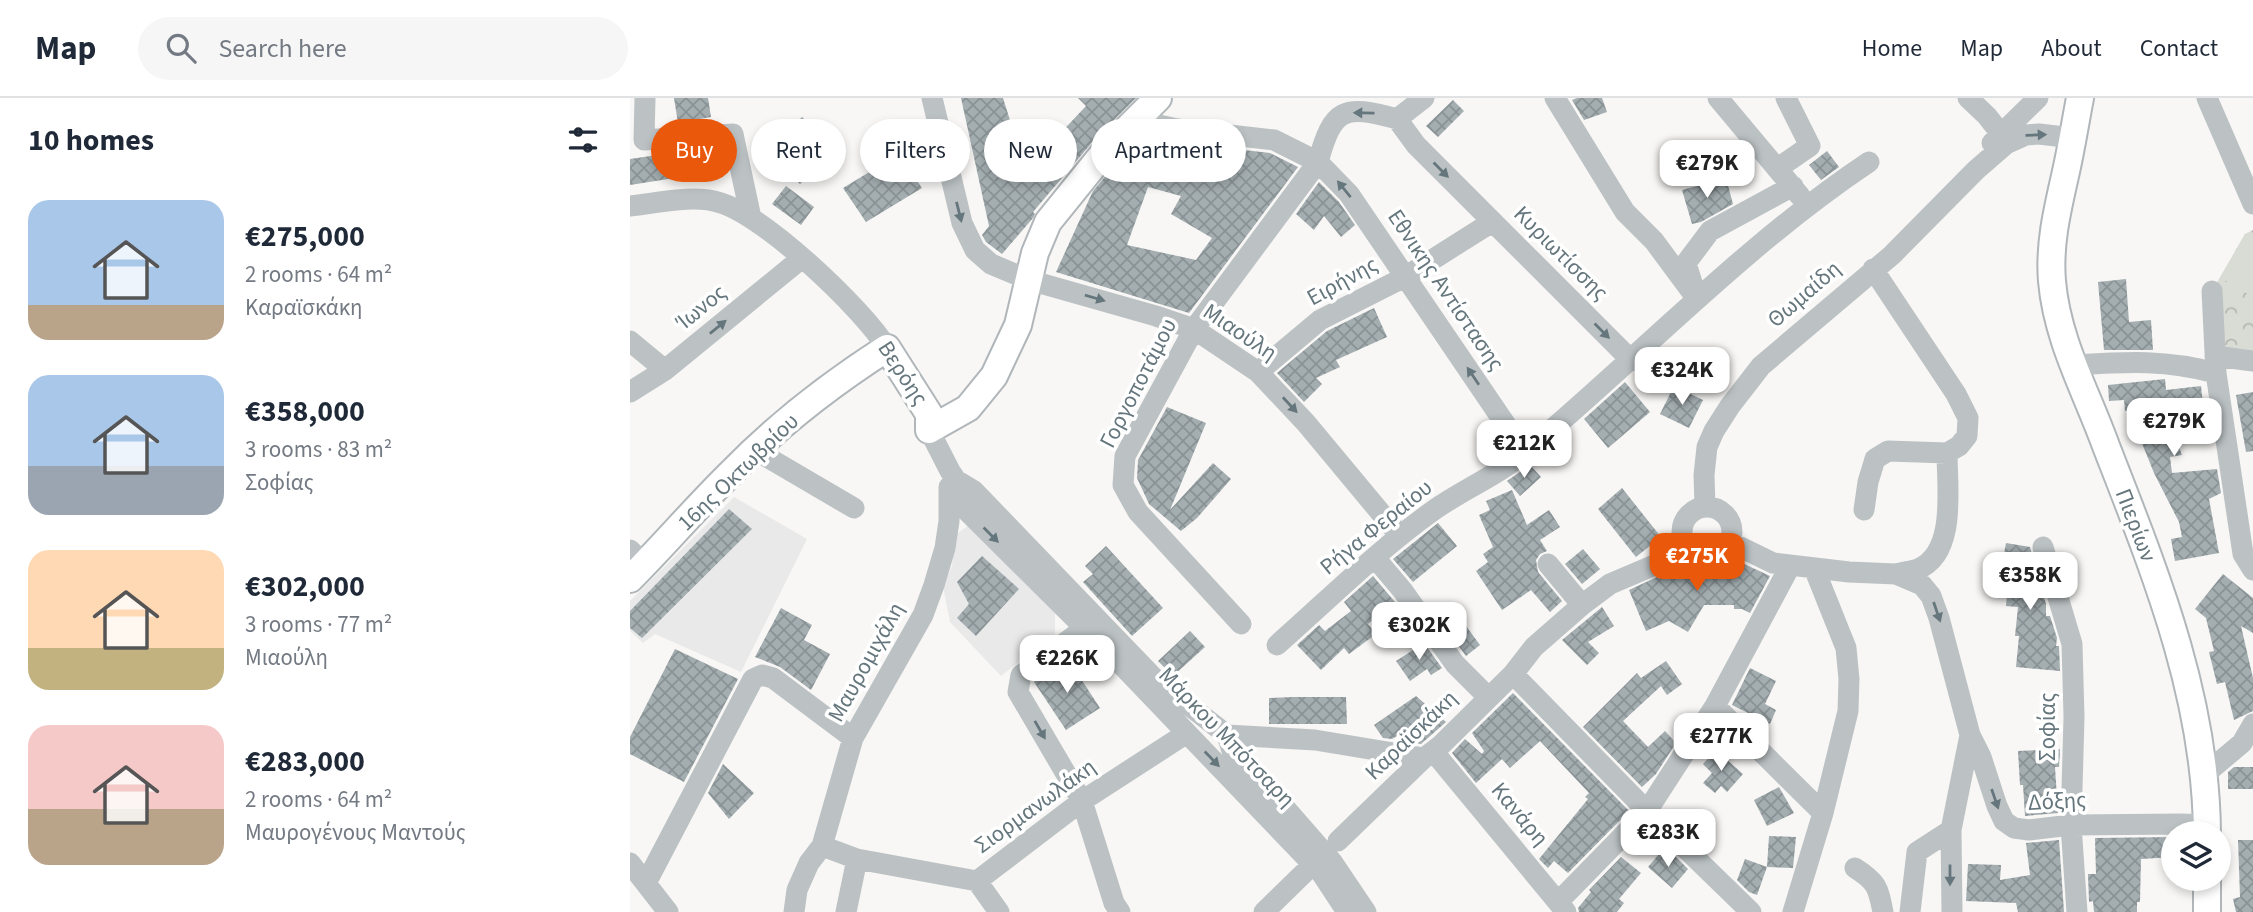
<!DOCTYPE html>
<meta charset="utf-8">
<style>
body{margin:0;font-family:"Source Sans 3",sans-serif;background:#f6f6f7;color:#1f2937;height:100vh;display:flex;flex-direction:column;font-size:26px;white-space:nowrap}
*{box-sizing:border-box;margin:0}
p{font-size:23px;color:#747a83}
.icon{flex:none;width:38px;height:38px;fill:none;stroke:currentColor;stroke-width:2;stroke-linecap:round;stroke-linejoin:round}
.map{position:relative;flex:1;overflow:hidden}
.details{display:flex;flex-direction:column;background:#fff;width:630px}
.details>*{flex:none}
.hud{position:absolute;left:21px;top:21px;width:665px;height:63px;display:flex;gap:14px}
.fabs{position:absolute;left:1531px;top:723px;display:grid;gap:14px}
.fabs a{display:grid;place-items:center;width:70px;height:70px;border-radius:50%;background:#fff;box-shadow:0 4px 10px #0003;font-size:35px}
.price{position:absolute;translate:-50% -60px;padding:0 16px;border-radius:14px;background:#fff;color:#222;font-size:23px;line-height:46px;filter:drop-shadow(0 2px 4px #0008)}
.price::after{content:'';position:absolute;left:50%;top:42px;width:21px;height:16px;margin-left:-10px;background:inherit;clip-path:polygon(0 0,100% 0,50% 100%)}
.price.on{background:#ea580c;color:#fff}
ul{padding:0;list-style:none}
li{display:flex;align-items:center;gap:21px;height:175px;padding:0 28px}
li span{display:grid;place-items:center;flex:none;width:196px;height:140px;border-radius:21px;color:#555}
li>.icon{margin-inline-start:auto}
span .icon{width:84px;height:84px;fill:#fffc;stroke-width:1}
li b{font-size:30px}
h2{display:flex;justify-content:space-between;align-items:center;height:84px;padding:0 28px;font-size:30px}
.tag{padding:0 24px;border-radius:32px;background:#fff;box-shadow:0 4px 10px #0003;font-size:24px;line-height:63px}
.tag.on{background:#ea580c;color:#fff}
header{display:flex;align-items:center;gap:42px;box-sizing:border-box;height:98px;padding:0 35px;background:#fff;border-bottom:2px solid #e0e1e3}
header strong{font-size:33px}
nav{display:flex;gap:38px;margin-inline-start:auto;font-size:24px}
.search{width:490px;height:63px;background:#f6f6f7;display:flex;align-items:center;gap:18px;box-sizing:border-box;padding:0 24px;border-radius:38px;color:#747a83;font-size:26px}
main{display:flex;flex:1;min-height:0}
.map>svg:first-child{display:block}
</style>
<header>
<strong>Map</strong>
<div class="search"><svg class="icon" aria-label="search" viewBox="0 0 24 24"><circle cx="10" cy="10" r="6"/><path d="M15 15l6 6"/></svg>Search here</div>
<nav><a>Home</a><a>Map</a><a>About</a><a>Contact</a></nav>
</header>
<main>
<section class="details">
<h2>10 homes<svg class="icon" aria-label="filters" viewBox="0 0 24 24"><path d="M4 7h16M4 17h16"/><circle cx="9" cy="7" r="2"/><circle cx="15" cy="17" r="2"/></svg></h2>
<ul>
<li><span style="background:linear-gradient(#a9c7e8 75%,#b9a48a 0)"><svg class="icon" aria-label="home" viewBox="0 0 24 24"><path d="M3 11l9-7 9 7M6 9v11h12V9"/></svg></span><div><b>€275,000</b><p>2 rooms · 64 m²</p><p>Καραϊσκάκη</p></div></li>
<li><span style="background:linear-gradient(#a9c7e8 65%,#9aa5b1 0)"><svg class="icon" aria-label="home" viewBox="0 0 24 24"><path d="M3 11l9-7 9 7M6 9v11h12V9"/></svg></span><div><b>€358,000</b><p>3 rooms · 83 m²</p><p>Σοφίας</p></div></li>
<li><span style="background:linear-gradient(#ffd9b3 70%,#c2b280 0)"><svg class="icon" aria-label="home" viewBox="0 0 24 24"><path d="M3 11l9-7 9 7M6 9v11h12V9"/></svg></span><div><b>€302,000</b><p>3 rooms · 77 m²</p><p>Μιαούλη</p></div></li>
<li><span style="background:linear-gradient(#f6c9c9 60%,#b9a48a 0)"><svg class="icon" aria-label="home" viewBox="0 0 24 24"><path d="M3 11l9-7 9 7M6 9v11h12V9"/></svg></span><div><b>€283,000</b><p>2 rooms · 64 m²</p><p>Μαυρογένους Μαντούς</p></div></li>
</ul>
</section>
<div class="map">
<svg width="1623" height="814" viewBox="0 0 1623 814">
<defs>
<pattern id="forest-crowns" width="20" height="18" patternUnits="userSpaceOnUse" patternTransform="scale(1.75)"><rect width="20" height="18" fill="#d8dcd5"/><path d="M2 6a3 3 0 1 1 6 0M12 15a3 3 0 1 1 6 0" fill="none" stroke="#b3b7b2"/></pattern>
<pattern id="building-cross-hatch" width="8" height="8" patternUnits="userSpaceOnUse" patternTransform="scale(1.75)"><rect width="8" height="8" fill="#a4aeb1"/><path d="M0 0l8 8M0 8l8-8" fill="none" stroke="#899295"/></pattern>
</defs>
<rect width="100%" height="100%" fill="#f8f7f5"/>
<path fill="#e8e9e8" d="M104,399L177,441L111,574L25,536L13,545L0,533V503Z
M339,427L425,512V536L371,578L320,524L313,488L322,468L325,437Z"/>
<path fill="url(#forest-crowns)" d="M1623,132V263L1585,258L1582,193L1615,136Z"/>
<path fill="#d8dcd5" d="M1615,136L1623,140V199L1591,180Z"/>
<path fill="url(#building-cross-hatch)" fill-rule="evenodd" d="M44,0H78L81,19L48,25Z
M331,0H373L391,57L425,41L456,8L448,0H506L465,41L403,114L405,116L403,120L372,156L356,144L352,137L359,128Z
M947,0H972L977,14L954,22L942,2Z
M823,2L834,13L808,39L796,28Z
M172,19L204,52L170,86L138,53Z
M514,37L545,44L640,55L668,69L559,215L426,174L463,93L489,62ZM518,89L551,98L541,116L582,140L566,162L497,147Z
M1197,53L1209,69L1191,82L1179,67Z
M48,54L51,79L0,87V61Z
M94,55L97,70L77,73L75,58Z
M269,56L292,90L236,124L213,90Z
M1096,80L1103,106L1071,124L1062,126L1052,92Z
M689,84L709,104L725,127L711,139L694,118L684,132L666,116Z
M156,88L184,109L171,127L142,106Z
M1496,181L1499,224L1521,222L1523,252H1474L1468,184Z
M744,210L757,239L706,262L710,269L686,280L692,286L674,304L647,275L697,233Z
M1535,281L1536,292L1571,288L1575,326L1541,329L1552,357L1540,359L1542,375L1587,371L1591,395L1579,401L1589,455L1545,463L1541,441L1552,439L1549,424L1524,375L1499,313H1495L1494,302L1479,303L1478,287Z
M995,284L1020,314L978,350L954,321Z
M1044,288L1073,302L1059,330L1030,316Z
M1623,294V353L1616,354L1606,297Z
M537,309L576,325L540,412L583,365L601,381L567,420L551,433L519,406L507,380L508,362Z
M900,367L911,379L890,398L877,383Z
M992,390L1031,439L1006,459L968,411Z
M882,392L897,427L919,412L930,429L910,442L917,453L910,456L906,462L908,474L932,503L920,514L901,492L872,512L846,473L858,464L853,456L863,449L849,417L860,412L856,403Z
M99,411L122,431L12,540L0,530V513Z
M808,425L827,448L783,484L763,461Z
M1376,445L1400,449L1407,475L1406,485H1410L1416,506V518H1420L1427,540L1426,548H1429L1430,573L1386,569L1389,538H1385L1388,509L1376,508L1379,473L1371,472Z
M476,448L533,510L502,538L453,484L463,476L455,468Z
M953,451L970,471L952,486L935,466Z
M352,458L389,491L346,538L327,520L339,506L327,484Z
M1110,464L1140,478L1120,515L1112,511H1104V507H1074L1058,534L1039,523L1016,533L999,492L1046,470Z
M1593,476L1623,500V535L1611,528L1623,580V613L1604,622L1595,584L1587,586L1579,554L1584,553L1576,520L1565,511Z
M743,478L765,504L738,526L746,536L719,556L714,550L691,572L667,547L689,527L695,533L721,513L714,504Z
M972,509L984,528L958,544L969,555L957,567L932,542Z
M151,510L182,527L174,542L200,556L181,592L150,569L125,559Z
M833,524L850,547L836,558L819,535Z
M560,533L575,549L543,578L528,563Z
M794,545L812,570L801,577L797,571L780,583L766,563Z
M45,551L108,581L54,684L0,656V639Z
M438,561L470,610L436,632L404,584Z
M1036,563L1052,586L1037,597L1031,588L993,623L1018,649L1035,633L1046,645L1026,676L1012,689L953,629L1007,575L1011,580Z
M1120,570L1146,583L1135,606L1146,612L1140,626L1102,607Z
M883,595L999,713L938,775L924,763L918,770L909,761L958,701L955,699L959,695L910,643L880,670L872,661L846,685L822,655L835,641L852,656L854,653L842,635Z
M786,598L816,624L791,646L784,645L775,633L762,641L753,640L744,627Z
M663,599H716L717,626H639V600Z
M1430,651L1429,669H1425L1428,715L1395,718L1393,687H1390L1388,653Z
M1086,652L1113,676L1097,694L1091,688L1085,695L1073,685L1082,675L1073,666Z
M93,666L124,695L99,721L78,695Z
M1604,669H1623V691H1598V674Z
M1149,689L1164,715L1137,728L1124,702Z
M1139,738L1166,739L1163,770L1137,769Z
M1544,739V759L1511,761L1510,804H1507V814H1464L1463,803L1459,804L1458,776H1466L1465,740Z
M1429,742L1434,814H1388L1386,805L1336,803L1338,766L1371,767L1370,782L1400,777L1396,745Z
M1608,742H1623V814H1606L1603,801L1610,799Z
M1030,755L1036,761L1042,755L1058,771L1042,790L1018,769Z
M991,759L1011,775L989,801L994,805L987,814H949L948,810L961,794L959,792Z
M1115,761L1137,769L1127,797L1119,794L1107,782Z"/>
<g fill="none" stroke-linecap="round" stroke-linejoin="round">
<g stroke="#b0b6b9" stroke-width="30">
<path id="major" d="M1450,0C1445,26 1441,52 1435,78C1427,113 1419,147 1422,183C1427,242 1456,293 1476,348C1525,474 1576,598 1577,735
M299,332L338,310L364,278L388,227L405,155L418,124L477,51L528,0
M0,481C35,446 67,408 103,373C147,328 204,284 257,250L299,316V332
M1577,780V814"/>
</g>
<path stroke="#bcc2c4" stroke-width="21" d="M15,0L14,42L103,36L121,120
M302,0L332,125L345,152L361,166L399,182L526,218L564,231L628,274L676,325L770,438
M925,0L995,114L1024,143L1067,201L1056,165L1080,133L1163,88
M1088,0L1170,98
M1338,0L1357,18L1371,36
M1577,0L1623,106
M767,21L786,47L1001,262L1069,273L1082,284
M506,22L547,31L644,42L688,64C703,10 713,6 767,21L794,0
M1362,45L1408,0
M1148,70L1180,48L1156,0
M0,108C28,105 64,96 91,105C136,119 232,210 257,250
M1582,193L1586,275L1613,456L1623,472
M0,243L35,272
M1585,258L1623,263
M1443,267C1495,264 1534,261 1586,275
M628,274L690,222L775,179L862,124
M0,294L35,272L172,160
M299,332L320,373L326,382L344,393L525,581L597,637L603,656L628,679L703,765L736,814
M125,352L224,410
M326,382L329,405L483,558L692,776L717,814
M1075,409L1074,377L1077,349L1084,333L1100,308L1131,268L1262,157L1346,72L1376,46L1396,37L1409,36L1443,40
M1052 434a25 25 0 1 1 50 0a25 25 0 1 1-50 0Z
M1234,412L1238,384L1245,361L1258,353L1317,355L1329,348L1337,338L1338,320L1326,296L1243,171
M1100,444L1143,465L1219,474L1266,476L1292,487L1301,498L1309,520L1340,637L1351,659L1367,708L1374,723L1384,730L1399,732L1441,727L1551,726L1577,727
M1413,449L1442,546L1444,619L1441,727L1447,814
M0,452L15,467
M746,461L773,493L825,566L858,599
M918,466L952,507
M1266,476C1273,474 1281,473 1288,471C1327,455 1317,389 1317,355
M611,526L508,414L493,387L495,358L564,231L688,64L719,96L895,355
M455,530L391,577L388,594L452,703L484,805L490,814
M647,547C698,502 748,452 804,412C834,391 870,376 898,352C1011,257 1116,146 1239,64
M883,576L1017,713L1121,814
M1085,608L1193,715
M597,637L685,642L794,660
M803,653L936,814
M1574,677L1612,645L1623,626
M708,743L794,660L811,647L883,576L904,549L952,507L980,486L1027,466L1057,448
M192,748L227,761L347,783L452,703L557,635
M0,765L38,814
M1225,770C1247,784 1248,789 1253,814
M347,783L369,814
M16,785L123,581L132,577L143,580L223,640
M929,803L1017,713L1085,608L1160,468
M164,814L167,792L179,765L192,748L223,640L293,517L304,487L315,450L319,423V389
M216,814L227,761
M634,814L674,775
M1163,814L1193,715L1218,613L1219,581L1216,550L1184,470
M1280,814L1287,754L1321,732
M1322,814L1321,732L1340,637"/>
<use href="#major" stroke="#fff" stroke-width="26"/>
</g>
<defs><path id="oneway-solid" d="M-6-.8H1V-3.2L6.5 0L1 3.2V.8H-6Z" transform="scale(1.75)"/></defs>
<g fill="#65767d">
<use href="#oneway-solid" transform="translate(734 15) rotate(-179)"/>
<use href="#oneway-solid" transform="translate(1406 37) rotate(-2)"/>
<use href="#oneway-solid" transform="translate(811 72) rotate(45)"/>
<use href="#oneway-solid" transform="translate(714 91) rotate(-129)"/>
<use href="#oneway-solid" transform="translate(329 114) rotate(76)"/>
<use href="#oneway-solid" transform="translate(465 200) rotate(16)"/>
<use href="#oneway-solid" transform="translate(88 229) rotate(-39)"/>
<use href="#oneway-solid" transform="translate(972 233) rotate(45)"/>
<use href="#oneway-solid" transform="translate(843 278) rotate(-124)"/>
<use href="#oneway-solid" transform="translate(660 307) rotate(47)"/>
<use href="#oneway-solid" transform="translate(361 437) rotate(45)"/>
<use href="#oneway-solid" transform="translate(1307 514) rotate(71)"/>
<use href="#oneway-solid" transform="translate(410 632) rotate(60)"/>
<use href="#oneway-solid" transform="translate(582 661) rotate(46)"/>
<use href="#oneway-solid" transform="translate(1365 701) rotate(71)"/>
<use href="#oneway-solid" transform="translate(1320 777) rotate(90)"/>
</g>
<g text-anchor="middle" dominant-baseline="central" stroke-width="7" stroke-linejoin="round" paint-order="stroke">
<g font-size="23" fill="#65767d" stroke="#fff">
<text transform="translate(931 155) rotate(45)">Κυριωτίσσης</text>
<text transform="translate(712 183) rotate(-29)">Ειρήνης</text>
<text transform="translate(816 192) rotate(56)">Εθνικης Αντίστασης</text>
<text transform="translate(1174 196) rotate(-41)">Θωμαίδη</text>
<text transform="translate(71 209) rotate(-39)">Ίωνος</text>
<text transform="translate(610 234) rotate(34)">Μιαούλη</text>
<text transform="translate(273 275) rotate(57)">Βερόης</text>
<text transform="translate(508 285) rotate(-63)">Γοργοποτάμου</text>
<text transform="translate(108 374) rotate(-44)">16ης Οκτωβρίου</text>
<text transform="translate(1506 427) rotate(69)">Πιερίων</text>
<text transform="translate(746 429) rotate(-39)">Ρήγα Φεραίου</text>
<text transform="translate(236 564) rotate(-61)">Μαυρομιχάλη</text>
<text transform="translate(1417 629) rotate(-90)">Σοφίας</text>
<text transform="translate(781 637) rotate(-44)">Καραϊσκάκη</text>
<text transform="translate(597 639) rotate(46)">Μάρκου Μπότσαρη</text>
<text transform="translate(1427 703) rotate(-3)">Δόξης</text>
<text transform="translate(405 708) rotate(-36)">Σιορμανωλάκη</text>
<text transform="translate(890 716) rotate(50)">Κανάρη</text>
</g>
</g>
</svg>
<div class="fabs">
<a><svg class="icon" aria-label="layers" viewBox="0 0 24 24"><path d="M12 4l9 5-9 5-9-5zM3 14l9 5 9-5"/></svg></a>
</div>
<b class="price" style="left:1077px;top:102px">€279K</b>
<b class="price" style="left:1052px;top:309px">€324K</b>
<b class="price" style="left:1544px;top:360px">€279K</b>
<b class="price" style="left:894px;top:382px">€212K</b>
<b class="price on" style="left:1067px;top:495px">€275K</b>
<b class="price" style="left:1400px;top:514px">€358K</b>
<b class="price" style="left:789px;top:564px">€302K</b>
<b class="price" style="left:437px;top:597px">€226K</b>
<b class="price" style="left:1091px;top:675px">€277K</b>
<b class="price" style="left:1038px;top:771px">€283K</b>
<div class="hud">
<a class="tag on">Buy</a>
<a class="tag">Rent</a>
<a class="tag">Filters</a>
<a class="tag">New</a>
<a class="tag">Apartment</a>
</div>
</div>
</main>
